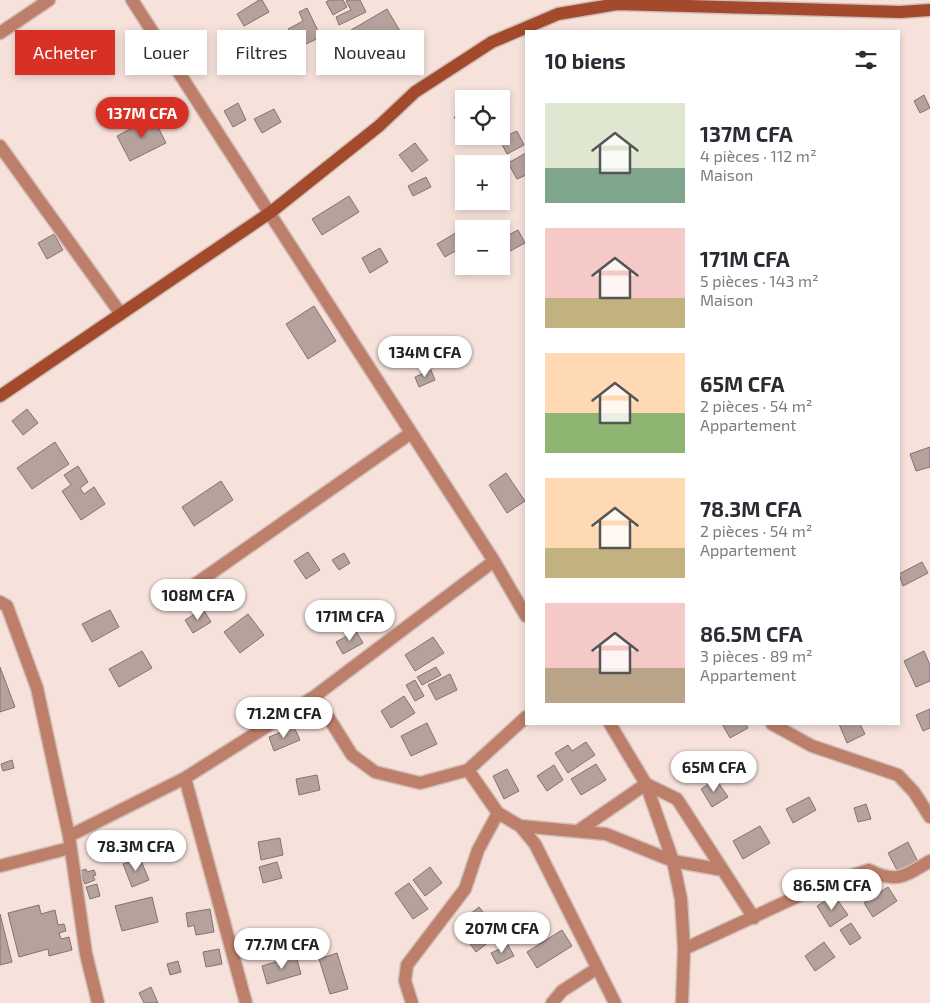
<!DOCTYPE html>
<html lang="fr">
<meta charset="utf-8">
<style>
body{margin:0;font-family:"Exo 2",sans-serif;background:#f2f2f3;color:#2b2b33;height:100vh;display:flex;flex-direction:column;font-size:19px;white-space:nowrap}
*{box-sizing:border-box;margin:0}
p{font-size:16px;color:#7c7c81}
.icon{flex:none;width:28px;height:28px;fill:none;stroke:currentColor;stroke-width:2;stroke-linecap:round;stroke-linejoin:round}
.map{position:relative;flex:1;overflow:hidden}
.side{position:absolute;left:525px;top:30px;width:375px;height:695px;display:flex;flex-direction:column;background:#fff;border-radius:0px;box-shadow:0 2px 8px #0003}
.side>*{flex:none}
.top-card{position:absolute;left:15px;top:30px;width:435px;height:45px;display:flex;gap:10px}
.fabs{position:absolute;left:455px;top:90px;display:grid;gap:10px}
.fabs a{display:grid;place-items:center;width:55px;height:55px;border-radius:0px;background:#fff;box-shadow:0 2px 8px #0003;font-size:25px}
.price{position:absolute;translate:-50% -42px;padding:0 11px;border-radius:18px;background:#fff;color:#222;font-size:16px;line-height:32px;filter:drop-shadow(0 1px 2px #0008)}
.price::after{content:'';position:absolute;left:50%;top:30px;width:15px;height:11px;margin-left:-8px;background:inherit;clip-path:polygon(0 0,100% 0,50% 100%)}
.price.current{background:#d93025;color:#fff}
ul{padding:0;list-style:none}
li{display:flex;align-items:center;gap:15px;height:125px;padding:0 20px}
li span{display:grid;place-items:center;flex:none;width:140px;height:100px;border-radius:0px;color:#555}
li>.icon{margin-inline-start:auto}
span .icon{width:60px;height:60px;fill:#fffc;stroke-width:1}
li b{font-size:21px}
h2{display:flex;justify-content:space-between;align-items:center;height:60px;padding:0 20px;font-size:21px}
.tag{padding:0 18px;border-radius:0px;background:#fff;box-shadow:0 2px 8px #0003;font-size:18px;line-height:45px}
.tag.current{background:#d93025;color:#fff}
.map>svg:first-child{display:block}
</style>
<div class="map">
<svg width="930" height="1003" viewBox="0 0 930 1003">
<rect width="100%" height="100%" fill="#f6e2db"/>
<path fill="#b5a29c" stroke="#84736d" d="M259,0H262L269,12L244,26L237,14Z
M329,0H343L347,7L333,15L326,2Z
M349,0H360L366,12L339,25L336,17L351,10L346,1Z
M307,8L321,37L297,48L288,29L303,21L299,12Z
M387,9L400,31L383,41L377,32L359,42L351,30Z
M259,43L267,59L252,67L244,50Z
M924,95L930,108L920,113L914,101Z
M238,103L246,120L233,127L224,111Z
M274,109L281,122L262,133L254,119Z
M464,111V130L463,131L454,117Z
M153,117L166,143L130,161L117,136Z
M517,131L524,145L507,154L499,139Z
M415,143L428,160L412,172L399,155Z
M526,153V175L517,179L508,163Z
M426,177L431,187L413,196L408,186Z
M349,196L359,212L322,235L312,219Z
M472,223L475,229H464V246L445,257L437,244Z
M518,230L525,243L501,256V239Z
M54,234L63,250L47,259L38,243Z
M380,248L388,262L370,273L362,258Z
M464,259V266H485L468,275L461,261Z
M314,306L336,341L308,359L286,324Z
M431,370L435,380L419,387L415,377Z
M27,409L38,423L23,435L12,421Z
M55,442L69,464L32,489L17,468Z
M930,447V467L916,471L910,454Z
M78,466L88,482L80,488L84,494L94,487L105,504L81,520L62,491L71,485L64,475Z
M506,473L525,501L507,513L489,485Z
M221,481L233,500L194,526L182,507Z
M308,552L320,570L306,579L294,561Z
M344,553L350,563L339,570L332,560Z
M922,562L928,573L903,586L899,574Z
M203,609L211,622L193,633L185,620Z
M110,610L119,627L92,642L82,624Z
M248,614L264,635L240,653L224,632Z
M356,631L363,643L343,654L336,642Z
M433,637L444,653L415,671L405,655Z
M142,651L152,668L119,687L109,669Z
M924,651L930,665V681L916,687L904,661Z
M0,667L15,707L0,712Z
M436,667L441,675L422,685L417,677Z
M450,674L457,690L436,700L428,685Z
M415,680L424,696L415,701L406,685Z
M404,696L415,713L391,728L381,711Z
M930,709V728L923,731L916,715Z
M427,723L437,744L411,756L401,736Z
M722,724H746L748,728L730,738Z
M839,724H860L865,734L847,743Z
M294,727L300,740L274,751L269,737Z
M586,742L595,755L568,773L555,753L568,745L572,751Z
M12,760L14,768L3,771L1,764Z
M596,764L606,780L581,795L571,779Z
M554,765L563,780L547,791L537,776Z
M507,769L519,791L504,799L493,776Z
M317,775L320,790L299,795L296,779Z
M716,779L728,797L712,807L701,789Z
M809,797L816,810L793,823L786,809Z
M866,804L871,819L858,822L854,808Z
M760,826L770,843L743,859L733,841Z
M280,838L283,855L261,860L258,842Z
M908,842L918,862L898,872L888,853Z
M140,858L149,880L132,887L123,864Z
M277,862L282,878L263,883L259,867Z
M430,867L442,883L425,896L413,880Z
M86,869L87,872L94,870L96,875L93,876L95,880L85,884L80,871Z
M409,883L428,909L413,919L395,893Z
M97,884L100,896L90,899L86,887Z
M888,887L897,901L873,917L864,903Z
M834,895L848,915L830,927L817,906Z
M152,897L158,922L122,931L115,906Z
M39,905L41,914L55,910L58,925L64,924L66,931L59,933L61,939L69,937L72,950L49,956L48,949L19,957L8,913Z
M479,907L488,918L482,923L494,938L476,952L456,925Z
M210,909L214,932L196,935L194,925L188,927L186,913Z
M0,914L12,962L0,965Z
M851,923L861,938L850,945L840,930Z
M562,930L572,946L537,968L527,952Z
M824,942L835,957L815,971L805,956Z
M508,945L514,956L497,964L491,953Z
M219,949L222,964L206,967L203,952Z
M337,953L348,989L330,994L319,959Z
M296,956L301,974L267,984L262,966Z
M178,961L181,972L170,975L167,964Z
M151,987L158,1003H144L139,993Z"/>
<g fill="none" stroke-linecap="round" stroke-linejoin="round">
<g stroke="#d0beb8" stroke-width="15">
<path id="street" d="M132,0L494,561L526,616
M0,33L49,0
M0,146L121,314
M0,602L7,606L37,688L69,836L86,954L98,1003
M170,602L411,433
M315,696L352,755L375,772L420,783L468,770L526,717
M610,724L646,784L673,861L681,899L684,949L682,1003
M772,724L812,746L898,775L914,792L930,817
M468,770L498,813L520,826L535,844L615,1003
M185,778L246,1003
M520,826L606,834L673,861L723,870
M578,831L646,784L677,799L754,918
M69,836L185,778L315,696L494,561
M0,866L70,848
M684,949L822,885L869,870C897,884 905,876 930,861
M412,1003L405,981L407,965L465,889L478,850L498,813
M552,1003L562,991L596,969"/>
</g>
<g stroke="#d0beb8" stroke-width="15">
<path id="secondary" d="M0,396L271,212L379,126L415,92L492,42L558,14L617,4L900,12L930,10"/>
</g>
<use href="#street" stroke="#bd7f6a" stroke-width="12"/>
<use href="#secondary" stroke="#a24a2b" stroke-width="12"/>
</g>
</svg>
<div class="fabs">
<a><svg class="icon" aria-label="locate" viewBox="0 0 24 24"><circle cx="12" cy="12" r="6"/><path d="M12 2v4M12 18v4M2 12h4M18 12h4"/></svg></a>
<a>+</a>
<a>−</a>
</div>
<b class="price current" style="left:142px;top:139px">137M CFA</b>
<b class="price" style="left:425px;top:378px">134M CFA</b>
<b class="price" style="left:198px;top:621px">108M CFA</b>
<b class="price" style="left:350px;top:642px">171M CFA</b>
<b class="price" style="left:284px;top:739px">71.2M CFA</b>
<b class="price" style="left:714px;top:793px">65M CFA</b>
<b class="price" style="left:136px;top:872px">78.3M CFA</b>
<b class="price" style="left:832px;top:911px">86.5M CFA</b>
<b class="price" style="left:502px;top:954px">207M CFA</b>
<b class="price" style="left:282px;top:970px">77.7M CFA</b>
<div class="top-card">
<a class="tag current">Acheter</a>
<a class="tag">Louer</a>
<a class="tag">Filtres</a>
<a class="tag">Nouveau</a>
</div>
<section class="side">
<h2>10 biens<svg class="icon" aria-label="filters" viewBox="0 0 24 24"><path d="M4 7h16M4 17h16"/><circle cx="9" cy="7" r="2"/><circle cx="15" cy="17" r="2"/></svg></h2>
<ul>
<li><span style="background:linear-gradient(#dfe7d0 65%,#7fa58c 0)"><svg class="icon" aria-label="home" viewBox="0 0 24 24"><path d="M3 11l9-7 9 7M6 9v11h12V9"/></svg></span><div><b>137M CFA</b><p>4 pièces · 112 m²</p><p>Maison</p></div></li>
<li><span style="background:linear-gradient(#f6c9c9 70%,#c2b280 0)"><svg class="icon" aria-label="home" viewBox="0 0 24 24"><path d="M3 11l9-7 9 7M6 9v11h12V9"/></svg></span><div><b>171M CFA</b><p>5 pièces · 143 m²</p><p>Maison</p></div></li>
<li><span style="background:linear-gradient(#ffd9b3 60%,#8fb573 0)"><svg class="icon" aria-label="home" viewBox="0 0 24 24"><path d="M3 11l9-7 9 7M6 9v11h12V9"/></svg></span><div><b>65M CFA</b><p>2 pièces · 54 m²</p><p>Appartement</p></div></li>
<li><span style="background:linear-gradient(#ffd9b3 70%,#c2b280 0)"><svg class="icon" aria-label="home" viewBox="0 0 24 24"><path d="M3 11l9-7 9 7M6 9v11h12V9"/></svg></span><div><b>78.3M CFA</b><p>2 pièces · 54 m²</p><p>Appartement</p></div></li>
<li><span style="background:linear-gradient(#f6c9c9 65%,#b9a48a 0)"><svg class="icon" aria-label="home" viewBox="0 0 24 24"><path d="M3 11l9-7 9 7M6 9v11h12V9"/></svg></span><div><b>86.5M CFA</b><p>3 pièces · 89 m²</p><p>Appartement</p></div></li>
</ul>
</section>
</div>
